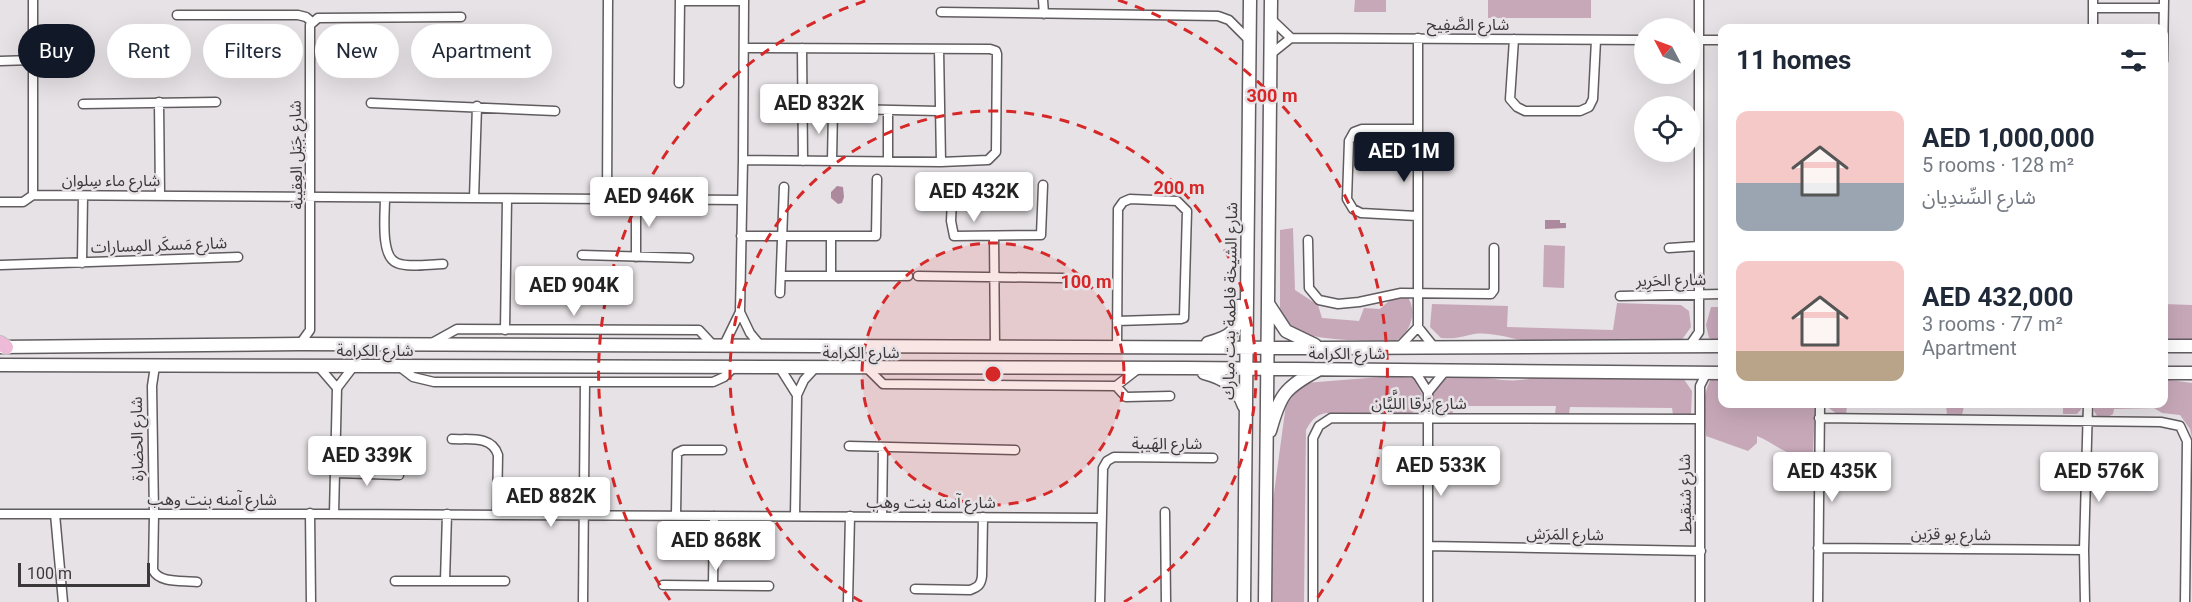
<!DOCTYPE html>
<meta charset="utf-8">
<style>
body{margin:0;font-family:Roboto,"Noto Sans Arabic",sans-serif;background:#f2f2f3;color:#1f2937;height:100vh;display:flex;flex-direction:column;font-size:22px;white-space:nowrap}
*{box-sizing:border-box;margin:0}
p{font-size:20px;color:#747a83}
.icon{flex:none;width:33px;height:33px;fill:none;stroke:currentColor;stroke-width:2;stroke-linecap:round;stroke-linejoin:round}
.map{position:relative;flex:1;overflow:hidden}
.panel{position:absolute;left:1718px;top:24px;width:450px;height:384px;display:flex;flex-direction:column;background:#fff;border-radius:12px;box-shadow:0 6px 24px #0002}
.panel>*{flex:none}
.banner{position:absolute;left:18px;top:24px;width:570px;height:54px;display:flex;gap:12px}
.needle{width:39px;rotate:311deg}
.controls{position:absolute;left:1634px;top:18px;display:grid;gap:12px}
.controls a{display:grid;place-items:center;width:66px;height:66px;border-radius:50%;background:#fff;box-shadow:0 6px 24px #0002;font-size:30px}
.scale{position:absolute;left:18px;bottom:15px;width:132px;box-sizing:border-box;padding-left:6px;border:3px solid #3a3839;border-top:0;font-size:16px;line-height:21px;white-space:nowrap;color:#3a3839;-webkit-text-stroke:4px #e7e2e5;paint-order:stroke}
.price{position:absolute;translate:-50% -51px;padding:0 14px;border-radius:6px;background:#fff;color:#222;font-size:20px;line-height:39px;filter:drop-shadow(0 2px 3px #0008)}
.price::after{content:'';position:absolute;left:50%;top:36px;width:18px;height:14px;margin-left:-9px;background:inherit;clip-path:polygon(0 0,100% 0,50% 100%)}
.price.current{background:#111827;color:#fff}
ul{padding:0;list-style:none}
li{display:flex;align-items:center;gap:18px;height:150px;padding:0 18px}
li span{display:grid;place-items:center;flex:none;width:168px;height:120px;border-radius:12px;color:#555}
li>.icon{margin-inline-start:auto}
span .icon{width:72px;height:72px;fill:#fffc;stroke-width:1}
li b{font-size:26px}
h2{display:flex;justify-content:space-between;align-items:center;height:72px;padding:0 18px;font-size:26px}
.pill{padding:0 21px;border-radius:27px;background:#fff;box-shadow:0 6px 24px #0002;font-size:21px;line-height:54px}
.pill.current{background:#111827;color:#fff}
.map>svg:first-child{display:block}
</style>
<div class="map">
<svg width="2192" height="602" viewBox="0 0 2192 602">
<rect width="100%" height="100%" fill="#e7e2e5"/>
<path fill="#c7a8b9" d="M1355,0H1386V12H1354Z
M1488,0H1591V18H1488Z
M1293,228L1295,290L1318,305L1322,318L1359,321L1364,308L1380,309C1389,300 1394,297 1407,296C1418,311 1411,332 1396,341C1370,340 1324,342 1301,332C1292,328 1286,320 1280,313V230Z
M1544,245L1565,246L1564,288L1543,287Z
M1617,303L1681,305L1689,311L1691,327L1681,341L1521,340C1506,337 1489,332 1474,334C1459,337 1458,339 1441,338L1430,327L1432,304L1508,306L1507,327L1613,330Z
M2163,304L2192,305V339L2163,340Z
M1711,307H1722V342L1709,338L1706,325Z
M1538,375L1683,378L1692,391L1691,414L1673,415L1672,408L1570,407L1569,414H1555L1556,406H1453V414C1448,414 1443,415 1439,412C1427,406 1431,386 1441,380C1462,365 1510,391 1538,375Z
M1393,376L1413,378L1422,394L1420,406L1412,413H1326C1315,415 1311,421 1306,430L1304,602H1271L1272,508L1286,404L1305,383Z
M1722,378V404H1815L1813,455C1787,459 1779,445 1757,436V443L1748,451L1706,436C1704,416 1701,397 1711,379Z
M2163,379L2192,383V438L2190,429L2180,415L2162,413L2154,408L2114,409L2113,414L2108,417L2097,416L2094,411V404H2163Z
M1826,404H2083V407L2077,414H2063V407L1964,406L1962,415H1947L1946,405L1847,406L1846,415L1837,414L1826,406Z"/>
<path fill="#ad899d" d="M837,186L843,187L844,197L842,203L838,204L831,198V192Z
M993,186L997,187L1001,194L996,204H991L989,194Z
M1545,220H1560V223H1566V228L1545,229Z"/>
<g fill="none" stroke-linecap="round" stroke-linejoin="round">
<g stroke="#615c5f" stroke-width="11">
<path id="minor" d="M33,0V195
M1043,0L1044,14
M680,1H744
M2093,8H2164
M941,12L1218,16L1229,20L1250,41
M177,15H298L306,17L312,22
M1271,19L1291,38
M2093,28V0
M1418,38V327L1434,347
M1514,39L1510,99L1517,107L1525,111H1580L1589,107L1593,99L1596,40
M1689,40H1722
M802,48L803,161
M939,49L941,162
M1271,54L1291,38L1644,40
M0,61L33,60
M2163,61L2164,0
M679,83L680,0
M159,102L160,195
M371,103L555,111
M83,104L216,102
M802,108L939,111
M1417,129H1362L1354,132L1349,141L1347,199L1353,209L1361,213L1417,216
M743,160L941,162L988,160L996,152L997,54L996,51L990,49L745,48
M832,161L833,109
M888,161V111
M953,180L951,221L954,236L1041,235L1043,185
M33,195L742,200
M385,198C385,214 380,257 397,263C409,268 430,264 443,264
M474,198L477,106
M607,199L608,0
M636,200V257
M0,202H23L33,195
M741,236H876L877,179
M994,236L995,346
M1308,240L1309,288L1319,300L1338,304L1359,302L1401,293L1491,294L1494,290V248
M1669,248L1699,246
M582,255L689,258
M82,263L83,196
M1,265L238,257
M781,276H908
M831,276V236
M918,276L1063,278
M780,293L784,187
M1620,296L1722,294
M740,312L750,333L760,345
M505,330L507,199
M300,344L310,330V25L318,18L461,17
M430,344L457,329L699,330L713,345
M724,345L740,312L743,160L744,0
M1690,345L1699,332V0
M1117,346L1118,209L1123,202L1130,199L1177,201L1187,211L1184,318L1181,319L1117,321
M1400,346L1418,327
M155,366L152,386L154,514L153,570C160,584 183,580 197,582
M319,367L337,388
M400,367L413,377L434,382H713L724,377L733,368
M780,368L797,395L804,380L815,368
M867,368L883,384L1116,386L1138,369
M1412,370L1418,376L1428,392V602
M1116,386L1126,397L1170,396
M1428,392L1446,370
M1819,418L2161,422L2180,426L2187,441L2185,602
M452,439C469,440 492,435 498,455L497,514
M849,446L1015,450
M336,473L399,475
M1165,512L1166,602
M310,513L311,602
M0,514H334L1102,518
M55,514L63,602
M334,514L337,388L353,367
M676,515L677,453L683,450H722
M795,516L797,395
M882,517L883,448
M1428,546L1701,551
M1818,548L2084,550
M395,581H505
M445,581L447,514
M663,585L769,586
M713,585L714,516
M915,589L970,590C978,587 981,585 982,576L983,517
M583,602L585,382
M848,602L850,516
M1100,602L1103,468L1107,461L1114,457L1213,458
M1313,602V438L1319,426L1331,418L1699,419
M1700,602V386L1707,372
M1818,602L1820,404
M2085,602L2084,550L2088,404"/>
</g>
<g stroke="#615c5f" stroke-width="15">
<path id="secondary" d="M1269,305L1286,331L1315,345
M1208,343C1233,336 1237,332 1239,306
M2163,346H2192
M0,347L300,344L1322,348L1722,346
M0,365L1186,368L1722,373
M1204,373C1223,378 1237,386 1244,406
M2163,373H2192
M1270,431C1280,395 1284,388 1318,370
M1244,602L1250,0
M1265,602L1271,0"/>
</g>
<g stroke="#c0bfc0" stroke-width="16">
<path id="primary" d="M0,343L6,347"/>
</g>
<use href="#minor" stroke="#fff" stroke-width="8"/>
<use href="#secondary" stroke="#fff" stroke-width="12"/>
<use href="#primary" stroke="#edbad8" stroke-width="14"/>
</g>
<circle cx="993" cy="374" r="131" fill="#d62828" fill-opacity=".12"/>
<g fill="none" stroke="#d62828" stroke-width="3" stroke-dasharray="10 8">
<circle cx="993" cy="374" r="131"/>
<path d="M862 602A263 263 0 1 1 1124 602"/>
<path d="M670 600A394 394 0 0 1 868 0M1118 0A394 394 0 0 1 1316 600"/>
</g>
<g text-anchor="middle" dominant-baseline="central" stroke-width="5" stroke-linejoin="round" paint-order="stroke">
<g font-size="16" fill="#3a3839" stroke="#e7e2e5">
<text x="1468" y="24">شارع الصَّفِيح</text>
<text transform="translate(296 155) rotate(-91)">شارع جَبَل العِقيبة</text>
<text x="111" y="180">شارع ماء سِلوان</text>
<text transform="translate(159 245) rotate(-2)">شارع مَسكَر المِسارات</text>
<text transform="translate(1671 280) rotate(-1)">شارع الحَرِير</text>
<text transform="translate(1230 301) rotate(-89)">شارع الشيخة فاطمة بنت مبارك</text>
<text x="375" y="350">شارع الكرامة</text>
<text x="861" y="352">شارع الكرامة</text>
<text x="1347" y="353">شارع الكرامة</text>
<text x="1419" y="403">شارع بَرقا اللَّيَّان</text>
<text transform="translate(137 439) rotate(-91)">شارع الحضارة</text>
<text x="1167" y="443">شارع الهَيبة</text>
<text transform="translate(1685 494) rotate(-91)">شارع شنقيط</text>
<text x="212" y="499">شارع آمنه بنت وهب</text>
<text x="931" y="502">شارع آمنه بنت وهب</text>
<text transform="translate(1565 534) rotate(1)">شارع المَرَش</text>
<text transform="translate(1951 534) rotate(1)">شارع بو قرَين</text>
</g>
</g>
<circle cx="993" cy="374" r="9" fill="#d62828" stroke="#e7e2e5" stroke-width="3"/>
<g font-size="18" text-anchor="middle" font-weight="bold" fill="#d62828" stroke="#e7e2e5" stroke-width="5" stroke-linejoin="round" paint-order="stroke">
<text x="1272" y="102">300 m</text>
<text x="1179" y="194">200 m</text>
<text x="1086" y="288">100 m</text>
</g>
</svg>
<div class="controls">
<a><svg class="needle" viewBox="-14 -14 28 28"><path d="M0-13l5 13h-10z" fill="#e53935"/><path d="M0 13l5-13h-10z" fill="#747a83"/></svg></a>
<a><svg class="icon" aria-label="locate" viewBox="0 0 24 24"><circle cx="12" cy="12" r="6"/><path d="M12 2v4M12 18v4M2 12h4M18 12h4"/></svg></a>
</div>
<div class="scale">100 m</div>
<b class="price" style="left:819px;top:135px">AED 832K</b>
<b class="price current" style="left:1404px;top:183px">AED 1M</b>
<b class="price" style="left:974px;top:223px">AED 432K</b>
<b class="price" style="left:649px;top:228px">AED 946K</b>
<b class="price" style="left:574px;top:317px">AED 904K</b>
<b class="price" style="left:367px;top:487px">AED 339K</b>
<b class="price" style="left:1441px;top:497px">AED 533K</b>
<b class="price" style="left:1832px;top:503px">AED 435K</b>
<b class="price" style="left:2099px;top:503px">AED 576K</b>
<b class="price" style="left:551px;top:528px">AED 882K</b>
<b class="price" style="left:716px;top:572px">AED 868K</b>
<div class="banner">
<a class="pill current">Buy</a>
<a class="pill">Rent</a>
<a class="pill">Filters</a>
<a class="pill">New</a>
<a class="pill">Apartment</a>
</div>
<section class="panel">
<h2>11 homes<svg class="icon" aria-label="filters" viewBox="0 0 24 24"><path d="M4 7h16M4 17h16"/><circle cx="9" cy="7" r="2"/><circle cx="15" cy="17" r="2"/></svg></h2>
<ul>
<li><span style="background:linear-gradient(#f6c9c9 60%,#9aa5b1 0)"><svg class="icon" aria-label="home" viewBox="0 0 24 24"><path d="M3 11l9-7 9 7M6 9v11h12V9"/></svg></span><div><b>AED 1,000,000</b><p>5 rooms · 128 m²</p><p>شارع السِّندِيان</p></div></li>
<li><span style="background:linear-gradient(#f6c9c9 75%,#b9a48a 0)"><svg class="icon" aria-label="home" viewBox="0 0 24 24"><path d="M3 11l9-7 9 7M6 9v11h12V9"/></svg></span><div><b>AED 432,000</b><p>3 rooms · 77 m²</p><p>Apartment</p></div></li>
</ul>
</section>
</div>
